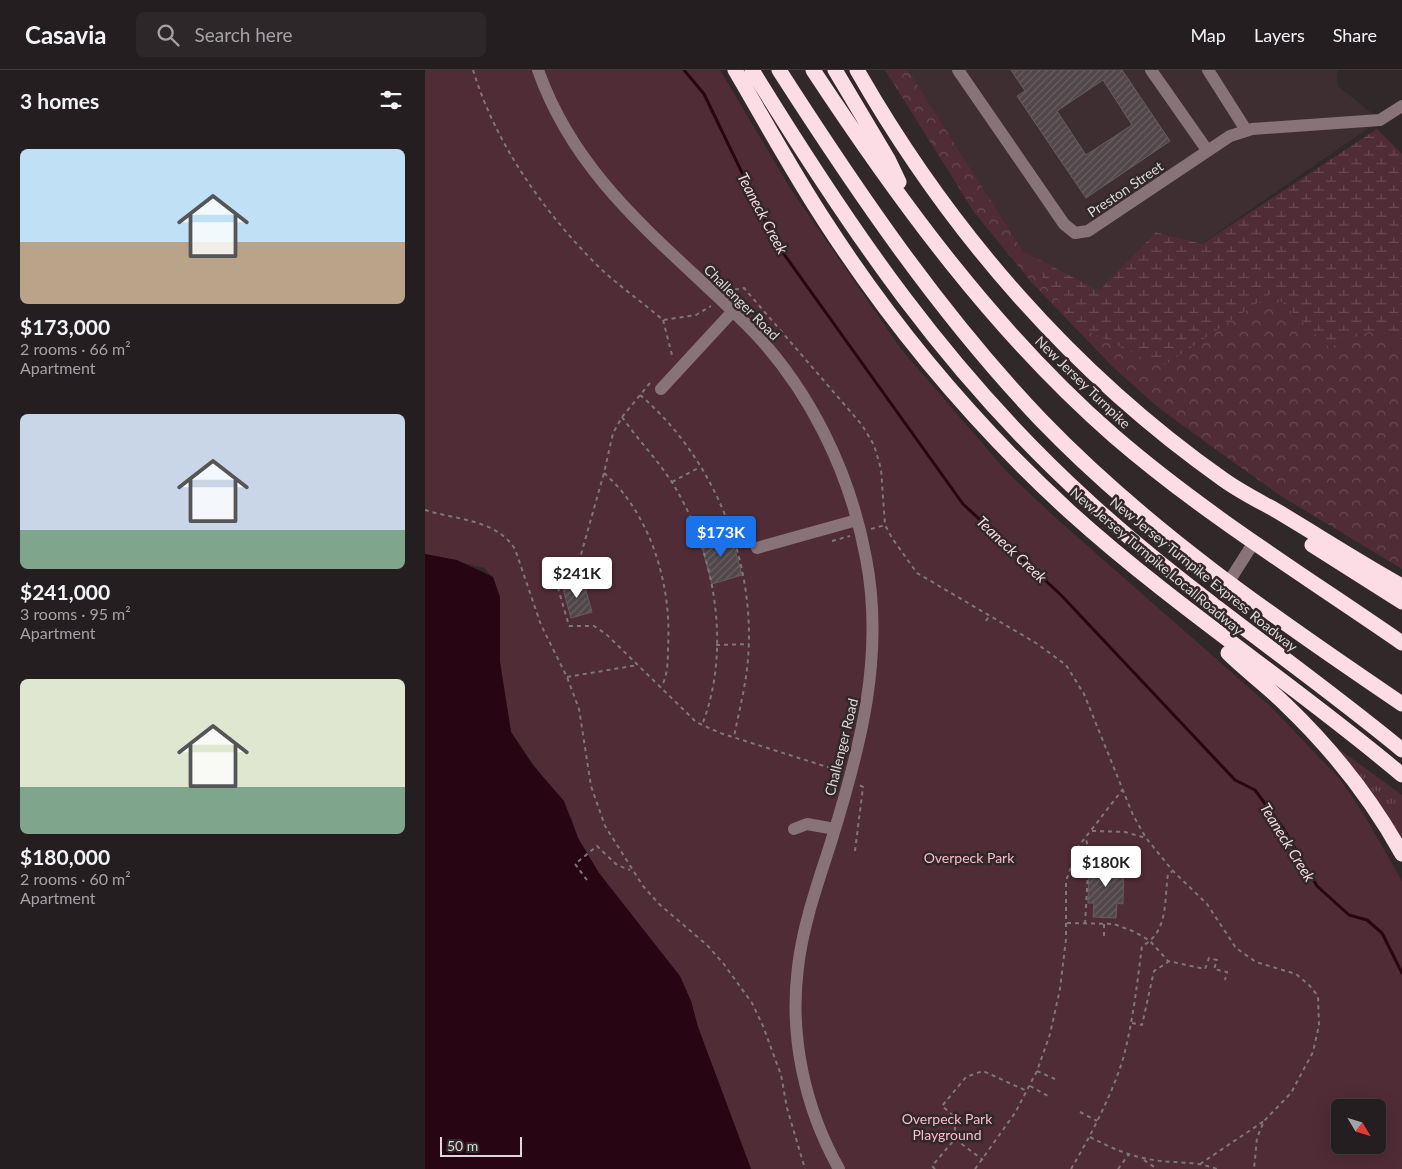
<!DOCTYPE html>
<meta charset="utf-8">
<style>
body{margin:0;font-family:Lato,sans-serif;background:#2d2729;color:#f1f3f6;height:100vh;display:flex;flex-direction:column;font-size:19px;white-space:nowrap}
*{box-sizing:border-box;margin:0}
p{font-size:16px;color:#a3a2a5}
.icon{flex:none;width:28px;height:28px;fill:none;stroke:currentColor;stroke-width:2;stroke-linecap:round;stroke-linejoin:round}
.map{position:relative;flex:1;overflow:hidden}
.details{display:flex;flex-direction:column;background:#251e20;width:425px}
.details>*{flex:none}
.needle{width:32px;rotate:128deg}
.fabs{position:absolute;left:906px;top:1029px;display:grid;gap:10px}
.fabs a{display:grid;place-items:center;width:55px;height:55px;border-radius:8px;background:#251e20;box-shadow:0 5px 20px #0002,0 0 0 1px #423c3e;font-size:25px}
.scale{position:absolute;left:15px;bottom:12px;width:82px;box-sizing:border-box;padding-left:5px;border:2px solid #ded8d9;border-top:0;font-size:14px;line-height:18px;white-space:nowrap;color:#ded8d9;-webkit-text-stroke:4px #31282a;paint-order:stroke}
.price{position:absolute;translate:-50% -42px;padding:0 11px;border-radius:5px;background:#fff;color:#222;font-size:16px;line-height:32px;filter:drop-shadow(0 1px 2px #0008)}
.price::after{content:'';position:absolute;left:50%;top:30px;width:15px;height:11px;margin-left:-8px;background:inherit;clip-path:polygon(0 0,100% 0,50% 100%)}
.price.current{background:#1a73e8;color:#fff}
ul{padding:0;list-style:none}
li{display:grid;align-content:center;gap:10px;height:265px;padding:0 20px}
li span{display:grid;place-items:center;height:155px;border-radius:8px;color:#555}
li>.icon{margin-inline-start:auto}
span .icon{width:90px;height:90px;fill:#fffc;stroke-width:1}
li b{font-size:21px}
h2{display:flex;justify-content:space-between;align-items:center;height:60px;padding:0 20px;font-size:21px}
header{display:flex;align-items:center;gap:30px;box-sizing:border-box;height:70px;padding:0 25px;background:#251e20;border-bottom:1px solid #423c3e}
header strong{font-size:24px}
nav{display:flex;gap:28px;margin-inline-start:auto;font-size:18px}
.search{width:350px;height:45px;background:#2d2729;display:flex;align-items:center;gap:12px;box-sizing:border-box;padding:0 18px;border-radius:8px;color:#a3a2a5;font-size:19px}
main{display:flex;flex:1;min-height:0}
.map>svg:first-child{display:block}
</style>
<header>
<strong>Casavia</strong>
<div class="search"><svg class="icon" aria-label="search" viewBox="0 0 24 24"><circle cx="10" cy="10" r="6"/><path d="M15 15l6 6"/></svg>Search here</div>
<nav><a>Map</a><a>Layers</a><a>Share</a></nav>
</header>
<main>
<section class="details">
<h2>3 homes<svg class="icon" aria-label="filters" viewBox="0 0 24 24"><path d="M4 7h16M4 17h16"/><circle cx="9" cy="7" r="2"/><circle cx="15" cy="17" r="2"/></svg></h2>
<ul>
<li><span style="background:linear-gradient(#bfe0f5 60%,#b9a48a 0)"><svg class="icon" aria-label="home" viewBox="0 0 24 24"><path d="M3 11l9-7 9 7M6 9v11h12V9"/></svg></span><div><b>$173,000</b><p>2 rooms · 66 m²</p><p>Apartment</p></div></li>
<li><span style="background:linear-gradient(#c9d6e8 75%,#7fa58c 0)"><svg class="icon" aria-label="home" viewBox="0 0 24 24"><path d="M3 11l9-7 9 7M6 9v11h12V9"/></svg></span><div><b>$241,000</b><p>3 rooms · 95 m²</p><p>Apartment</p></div></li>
<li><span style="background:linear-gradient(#dfe7d0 70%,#7fa58c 0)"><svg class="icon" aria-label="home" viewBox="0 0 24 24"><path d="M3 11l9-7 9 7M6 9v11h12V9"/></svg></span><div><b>$180,000</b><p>2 rooms · 60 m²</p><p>Apartment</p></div></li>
</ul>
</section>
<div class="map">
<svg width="977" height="1099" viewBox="0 0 977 1099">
<defs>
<pattern id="grass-tufts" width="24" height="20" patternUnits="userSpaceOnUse" patternTransform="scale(1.25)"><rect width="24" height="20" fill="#502c36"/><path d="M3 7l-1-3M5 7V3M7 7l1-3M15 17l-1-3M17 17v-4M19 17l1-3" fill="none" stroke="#694a52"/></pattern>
<pattern id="forest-crowns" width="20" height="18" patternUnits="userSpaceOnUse" patternTransform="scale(1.25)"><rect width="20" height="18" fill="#502c36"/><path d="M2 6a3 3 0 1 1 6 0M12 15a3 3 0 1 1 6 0" fill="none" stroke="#694a52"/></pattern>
<pattern id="wetland-marsh" width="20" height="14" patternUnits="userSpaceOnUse" patternTransform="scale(1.25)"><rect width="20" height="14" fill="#502c36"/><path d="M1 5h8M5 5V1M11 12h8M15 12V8" fill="none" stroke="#694a52"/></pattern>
<pattern id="building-hatch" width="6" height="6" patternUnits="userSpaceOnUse" patternTransform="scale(1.25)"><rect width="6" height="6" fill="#51474a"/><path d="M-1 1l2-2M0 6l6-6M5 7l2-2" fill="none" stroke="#6a6164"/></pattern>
</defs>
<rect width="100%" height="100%" fill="#31282a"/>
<path fill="#3e2e32" d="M483,0H912L913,16L955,50L776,174L731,162L674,222L598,181Z"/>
<path fill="url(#grass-tufts)" d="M904,672L977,725V772Z"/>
<path fill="url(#forest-crowns)" d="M460,0H483L598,181L639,237L737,297L847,223L904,277L946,261L977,270V499L856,426L797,384L734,338L688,297L607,213L549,142Z"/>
<path fill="url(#wetland-marsh)" d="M952,59L977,84V270L946,261L904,277L847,223L737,297L644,252L639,237L598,181L674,221L731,162L777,174Z"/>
<path fill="#502c36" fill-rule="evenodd" d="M0,0H295L367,121L476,279L582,402L633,450L846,637L914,708L938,743L977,811V1099H326L273,957L266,931L174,803L153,768L147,749L86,662L75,592V527L68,507L59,498L0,484ZM915,1038H952V1075H915Z"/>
<path fill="#280512" d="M0,484L32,490L68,507L75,527V592L86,662L107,694L139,731L153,768L174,803L255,906L266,931L273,957L326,1099H0Z"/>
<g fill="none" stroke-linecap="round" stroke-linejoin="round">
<path stroke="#280512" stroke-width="3" d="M259,0L279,24L351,173L538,434L636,525L810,710L830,720L858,758L892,816L924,845L942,850L957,863L977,903"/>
</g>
<path fill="url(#building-hatch)" stroke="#675c5f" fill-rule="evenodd" d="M586,0H697L745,71L661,128L592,26L600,21ZM678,10L707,55L661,85L632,41Z
M305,462L317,505L287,514L275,470Z
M158,510L167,542L146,548L137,515Z
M664,791L699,792L698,834L692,833L691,848L668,847L669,833H663Z"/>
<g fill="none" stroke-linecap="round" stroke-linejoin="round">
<path stroke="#7e7778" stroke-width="2" stroke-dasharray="4 4" stroke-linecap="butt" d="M48,0C70,72 116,138 168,191C189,213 215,230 238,250L271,245L286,236
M302,221L319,218L437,355L449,375L456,399L460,455L467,468L492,503L611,573L641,595L659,624L708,745L721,768L748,801L782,834L811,878L831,892L871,904L884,915L893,926L894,955L888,982L866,1023L839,1051L832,1068L829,1099
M238,250L248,289
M225,313L197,347L188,363L179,403L155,488C150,499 138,501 131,511L144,556H169L181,564L263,644L271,652L295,663L415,701
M215,325C289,388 331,492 323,589C321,615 314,641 309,667
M197,347C213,370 233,390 248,414C290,482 307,579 277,655
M179,403C226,444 247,516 243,577C243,590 243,606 236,617
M247,412L275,397
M0,440C31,450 71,449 90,479L116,555L142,607L154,639L166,716L180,756L218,816L234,834L282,875L298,893L327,933L338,956L356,1005L362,1038L380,1099
M446,459L460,455
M407,471L425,466
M561,551L564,546
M291,575L324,574
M142,607L213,595
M667,761L700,762L721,768
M430,781L438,717L434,715
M162,810L150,794L172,776L192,795L205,800
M642,853L689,854L710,862L725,871L743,891L780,899L784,888L792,890L789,899L802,902L800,910
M660,854L664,784L661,768
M679,854V868
M707,953L717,955L729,901L743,892
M612,1001L630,1009
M605,1016L623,1026
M655,1042L672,1051
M665,1067C684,1077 702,1085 723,1089C746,1094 769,1090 792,1099
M530,1069L558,1090
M719,1090L732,1099
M775,1094L839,1051
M510,1099L507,1096L530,1069V1047L517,1036L541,1007L558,1001L602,1021
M550,1099L590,1043L612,1001L625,964L635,919L641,869V811L653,777L698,719
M646,1099C666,1065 686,1027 698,989C708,952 712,914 717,876C744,862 739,830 743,804L748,801
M693,1099L704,1084"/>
<path stroke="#887378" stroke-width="12" d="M113,0C153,113 241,174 322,255C384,317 425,402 441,488C460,586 435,679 406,772C393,813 378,854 373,897C364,967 380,1038 414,1099
M533,0L639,154L650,163L663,161L805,66L827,59L955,50L977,36
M726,0L782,80
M783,0L821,60
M236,319L308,241
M332,478L432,450
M803,513L829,472
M369,759L382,754L410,759"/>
<path stroke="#fddde5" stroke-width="15" d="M310,0C340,51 368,103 401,153C469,258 552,357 645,442C750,537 869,614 977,705
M327,0C426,161 522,303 663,431C762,522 874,595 977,680
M354,0C433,123 515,244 616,350C723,461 850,548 977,634
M388,0C475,132 570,262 689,366C778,443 880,506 977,573
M410,0L463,89L474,112
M432,0C524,161 647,303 799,410C816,422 834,431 852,441C894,466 934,492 977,516
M887,475L977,532
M803,583C821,601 842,616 860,634C906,678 946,728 977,784"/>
</g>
<g text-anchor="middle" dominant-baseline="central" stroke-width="5" stroke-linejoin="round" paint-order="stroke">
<g font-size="14" fill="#ded8d9" stroke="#31282a">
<text transform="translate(700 119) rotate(-34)">Preston Street</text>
<text transform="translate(317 232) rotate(45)">Challenger Road</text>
<text transform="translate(658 312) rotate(44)">New Jersey Turnpike</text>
<text transform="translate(732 491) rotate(40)">New Jersey Turnpike Local Roadway</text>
<text transform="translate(779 504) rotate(39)">New Jersey Turnpike Express Roadway</text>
<text transform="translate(416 677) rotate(-76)">Challenger Road</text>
</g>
<g font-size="14" fill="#fbbdcd" stroke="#31282a">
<text x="544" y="787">Overpeck Park</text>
<text x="522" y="1048">Overpeck Park<tspan x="522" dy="16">Playground</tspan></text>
</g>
<g font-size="15" font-style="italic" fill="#f9d9e1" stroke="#31282a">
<text transform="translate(338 143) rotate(62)">Teaneck Creek</text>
<text transform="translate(587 479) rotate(43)">Teaneck Creek</text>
<text transform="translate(863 772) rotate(58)">Teaneck Creek</text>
</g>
</g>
</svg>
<div class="fabs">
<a><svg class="needle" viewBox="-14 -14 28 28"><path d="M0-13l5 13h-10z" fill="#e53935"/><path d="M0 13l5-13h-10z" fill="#a3a2a5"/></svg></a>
</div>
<div class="scale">50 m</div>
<b class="price current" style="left:296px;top:488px">$173K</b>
<b class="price" style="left:152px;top:529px">$241K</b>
<b class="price" style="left:681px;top:818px">$180K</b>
</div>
</main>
